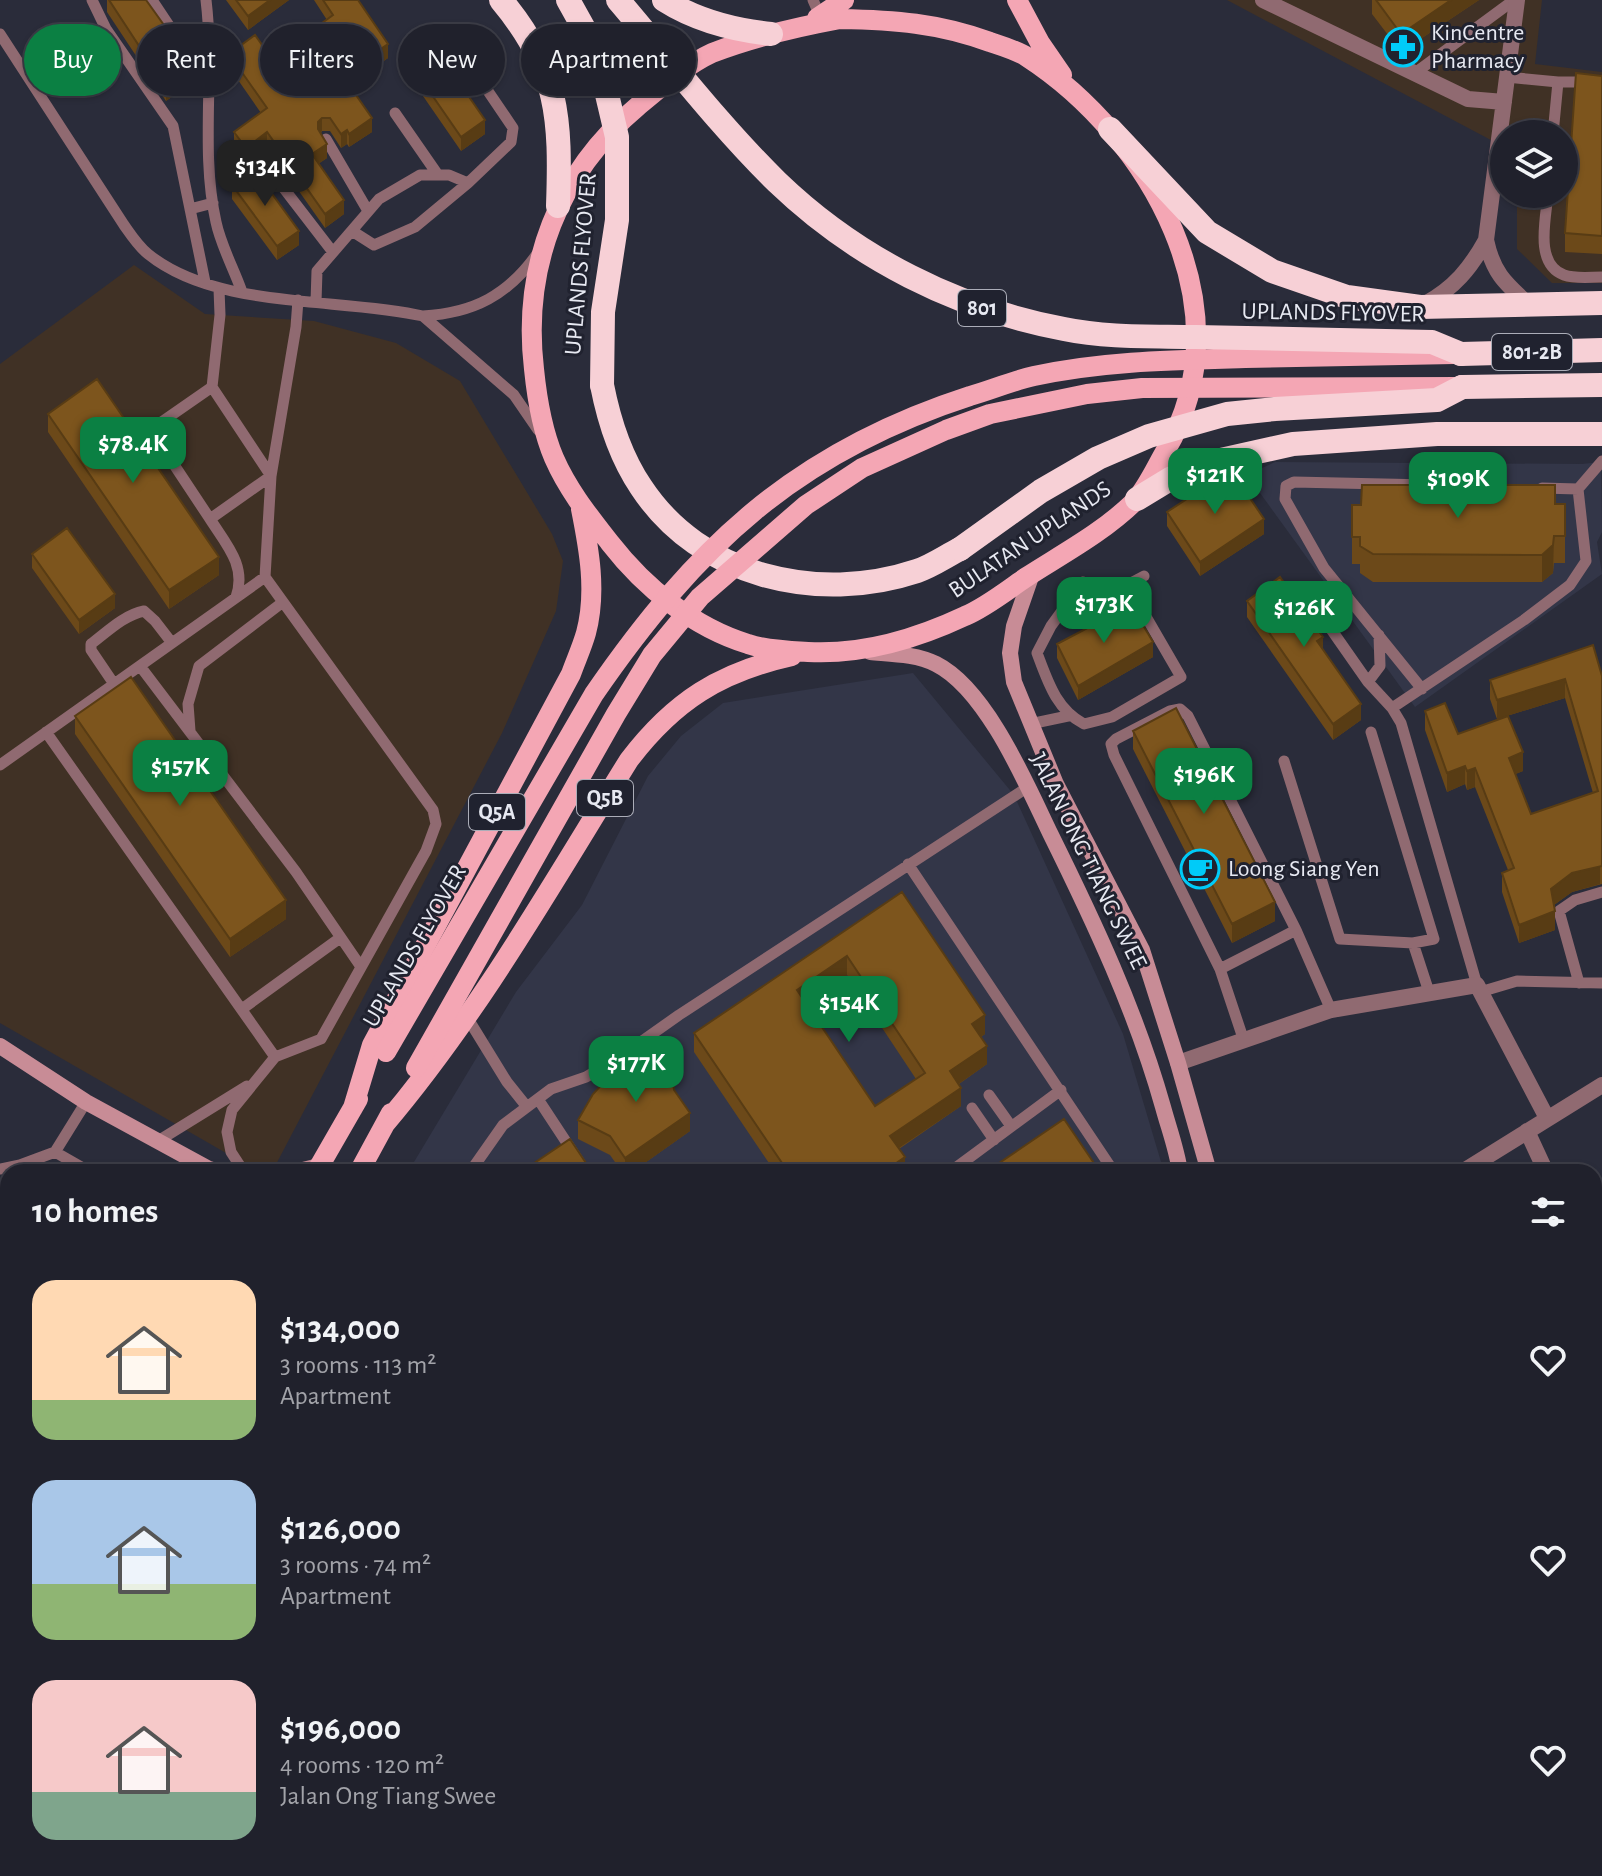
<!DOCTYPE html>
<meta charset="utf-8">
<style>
body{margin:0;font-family:"Alegreya Sans",sans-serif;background:#282934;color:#f1f3f6;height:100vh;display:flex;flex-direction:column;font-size:30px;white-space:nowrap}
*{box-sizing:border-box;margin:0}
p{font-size:26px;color:#a2a3a9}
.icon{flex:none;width:44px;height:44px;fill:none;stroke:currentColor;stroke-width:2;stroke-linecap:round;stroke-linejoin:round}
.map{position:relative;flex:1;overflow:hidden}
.side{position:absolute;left:0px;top:1164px;width:1602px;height:712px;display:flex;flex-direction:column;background:#20212c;border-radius:24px 24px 0 0;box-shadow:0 2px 6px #0004,0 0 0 2px #3d3e48}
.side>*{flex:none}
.hud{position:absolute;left:24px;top:24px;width:800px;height:72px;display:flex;gap:16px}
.fabs{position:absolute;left:1490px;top:120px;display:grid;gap:16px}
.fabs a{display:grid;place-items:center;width:88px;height:88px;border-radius:50%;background:#20212c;box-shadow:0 2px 6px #0004,0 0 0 2px #3d3e48;font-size:40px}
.price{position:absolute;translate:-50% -68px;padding:0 18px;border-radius:16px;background:#0b8043;color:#fff;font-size:26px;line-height:52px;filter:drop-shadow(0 2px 4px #0008)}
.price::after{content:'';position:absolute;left:50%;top:48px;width:24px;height:18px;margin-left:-12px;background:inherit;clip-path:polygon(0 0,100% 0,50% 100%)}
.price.current{background:#222;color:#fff}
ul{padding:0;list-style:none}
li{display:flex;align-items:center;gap:24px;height:200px;padding:0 32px}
li span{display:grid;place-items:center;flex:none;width:224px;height:160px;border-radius:24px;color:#555}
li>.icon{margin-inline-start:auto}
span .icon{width:96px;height:96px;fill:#fffc;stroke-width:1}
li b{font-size:34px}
h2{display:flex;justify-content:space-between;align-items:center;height:96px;padding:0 32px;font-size:34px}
.chip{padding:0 28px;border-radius:36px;background:#20212c;box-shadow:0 2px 6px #0004,0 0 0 2px #3d3e48;font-size:28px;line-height:72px}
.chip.current{background:#0b8043;color:#fff}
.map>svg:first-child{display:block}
</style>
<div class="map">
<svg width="1602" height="1876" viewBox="0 0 1602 1876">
<rect width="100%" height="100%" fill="#2a2c3a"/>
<path fill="#403125" d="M1227,0H1542L1535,64L1602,72V283H1552L1517,249V194H1564V134H1504V147Z
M134,265L205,314L314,321L396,343L460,381L552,534L563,561L556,611L502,733L272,1172H259L0,1023V364Z"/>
<path fill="#333648" d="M1275,462L1582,464L1601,462L1602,532L1597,542L1602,574L1415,707L1247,475Z
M913,673L1014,795L1123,1034L1164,1172H408L516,992L582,905L648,776L681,736L723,703Z"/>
<path fill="#054a2c" d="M1602,1767V1822L1597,1823L1594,1813V1770Z"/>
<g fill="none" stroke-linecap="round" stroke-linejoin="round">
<path stroke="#906a71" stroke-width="11" d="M92,0L106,29L173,126L205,282
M152,0L184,48L211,68
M206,0C215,73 200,151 216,222C221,246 234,269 242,292
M813,0L820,16
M0,34L124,225C131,235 138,246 148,254C217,310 339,297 423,316C474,313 508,295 537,254
M1415,73L1514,0
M1507,77L1558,82H1602
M395,113L438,175
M1553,134L1558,82
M326,139L368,211
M265,164L332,251
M1548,194C1546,218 1534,264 1564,275C1575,279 1590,277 1602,277
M190,209L213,203
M352,231L374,245L415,227L468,183
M219,289L220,315L212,387L153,428L155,436L210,519L271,476L296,327L298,300
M316,302L317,271L379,199L420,175H449L468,183L511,142L513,128L475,72
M423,316L514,395L538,430
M212,387L271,476L265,577L433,810L436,824L426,851L321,1039L275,1057L232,1110L227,1132L231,1152L244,1172
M1542,488L1578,489
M210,519C226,544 247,566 236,597
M1083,582L1051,626L1037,653C1048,682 1056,709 1084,724L1112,717L1181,677L1130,589L1125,586L1144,576
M1312,602L1368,682L1392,708L1401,723L1477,985
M140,666L296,872L361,967
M1368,682L1380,666L1379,635
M114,684L91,650V644C107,632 124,615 144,611L155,621L172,643
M1422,689L1324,568L1285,499L1286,486L1294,482L1429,485
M1392,708L1524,620L1570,585L1586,561L1578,489L1602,461
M1030,724L1068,716
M190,731L188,704L199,666L283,602
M46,732L275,1057
M1371,732L1434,939L1413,943L1429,992
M1284,761L1340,939L1413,943
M0,765L265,577
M908,864L1114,1172
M1220,969L1296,930
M1579,983L1559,911L1575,900L1602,892
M1480,992L1517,981L1602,983
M242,1009L340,938
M467,1017L507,1082L527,1107
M1244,1041L1220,969L1114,755L1111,744L1116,739L1170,711L1180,709L1188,716L1296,930L1331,1010
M989,1095L1011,1126
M538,1099L586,1172
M972,1108L994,1140
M158,1141L247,1086
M55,1152L90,1172
M0,1169L20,1165L55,1152L86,1102
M470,1172L503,1125L551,1089L586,1077L621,1056L679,1015L1028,787
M950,1172L1061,1090
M0,1257L8,1245
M0,1317L8,1322
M1594,1326H1602
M0,1346L8,1352
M0,1459L8,1464
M1594,1468L1602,1481
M0,1534L8,1521
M1594,1751L1602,1748
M213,1868L228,1876
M81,1876L86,1868
M183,1876L187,1868"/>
<path stroke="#906a71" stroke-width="16" d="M1263,0L1468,99L1504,102
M1517,0L1486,240C1493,273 1505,283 1529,305
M1425,304C1454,288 1470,269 1486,240
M1178,1063L1331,1010L1477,985L1547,1118
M1527,1131L1546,1172
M1462,1172L1602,1085
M1594,1271L1602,1287
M331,1868L343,1876
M655,1876L657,1868"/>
<path stroke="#c88c96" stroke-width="16" d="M1032,574L1014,626L1010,653L1014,682L1056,784L1142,950L1178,1063L1209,1172
M870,652C892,654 916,654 936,664C986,689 1026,783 1050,833C1094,922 1136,1011 1163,1107C1169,1129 1177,1150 1180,1172
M0,1046L86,1102L209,1169L219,1172
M295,1172L319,1166
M1594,1865L1602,1871"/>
<path stroke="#f4a6b4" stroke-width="20" d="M1017,0L1040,43L1062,75
M817,18L844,0
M840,19C894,20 938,23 990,42C1002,46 1016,50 1027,57C1150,137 1248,309 1166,450C1156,467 1147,488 1134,502C1102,533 1062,554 1025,578C1006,591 986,607 965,616C916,639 863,655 808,652C790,651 765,650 748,644C693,627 645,588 610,543C589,516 568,490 554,458C542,430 537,399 534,369C522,267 558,173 638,106C660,88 686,65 712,53C753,37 797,27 840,19Z
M353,1108L372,1045L571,674C576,660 582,647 586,633C597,592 589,549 581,509
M385,1124C479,1013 552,884 629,760C674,701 720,672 792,656
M316,1172L358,1099
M359,1172L391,1113
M0,1734L8,1720
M0,1815L8,1801"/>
<path stroke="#f7d0d6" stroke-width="24" d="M501,0C559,69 561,119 558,206
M664,0C697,21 733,30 771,34
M1110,129L1207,232L1272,271L1347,297L1420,307L1602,303
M1461,354L1602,350
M602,385C609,421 620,456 641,487C700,577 818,604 917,571C932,566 946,556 960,549
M1462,387L1602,385
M1137,499L1170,479L1203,464L1293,444L1437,434H1602"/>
<path stroke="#f4a6b4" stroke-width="20" d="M386,1052L594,694C696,546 796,452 970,396C991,390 1012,381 1034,376C1102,361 1175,360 1245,358C1315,357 1386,355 1457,354
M416,1068L616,714L652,655L700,597L806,505L862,468L946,430L990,414L1087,394L1142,388L1462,387"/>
<path stroke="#f7d0d6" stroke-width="24" d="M568,0L597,52L617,137V220L603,312L602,385
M618,0C670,61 720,126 777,182C856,258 957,309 1064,329C1107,338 1153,336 1196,337C1275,339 1354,340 1432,342L1461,354
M960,549L1041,491L1098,458L1149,436L1227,414L1275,409L1437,400L1462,387"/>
</g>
<path fill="#6c4919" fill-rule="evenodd" d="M107,0H146L194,81L166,101L107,12Z
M226,0H289L248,30Z
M314,0H358L388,58L349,85L372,132L349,147L347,144L341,148L330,131H322L321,133L327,158L318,164L344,214L325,228L267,146L246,161L234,146V132L261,113L229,67V54L272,59L327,20Z
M1372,0H1479L1401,52L1372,14Z
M1602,76V254L1565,252V233Z
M423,82L485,134L461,151L423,96Z
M232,185L299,245L277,260L232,199Z
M48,414L219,575L169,609L48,432Z
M1565,504V563H1554L1553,573L1542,582H1373L1360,573V564H1352V505Z
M1167,512L1264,534L1200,576L1167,526Z
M32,554L115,608L79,634L32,568Z
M1247,601L1323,649L1361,720L1333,740L1247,617Z
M1057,644L1153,657L1078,700L1057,658Z
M1602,676V884L1572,892L1554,905L1555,930L1519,943L1502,892V873L1508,870L1475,787L1467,790L1465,784L1447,792L1425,730V711L1458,734L1523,771L1515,774L1531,814L1593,793L1565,698L1497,719L1490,699V680Z
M75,716L286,919L230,957L75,734Z
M1133,731L1275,921L1232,943L1133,749Z
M902,892L985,1034L981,1037L987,1064L959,1084L961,1106L899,1149L905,1172H775L694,1052V1033ZM847,975L916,1079L875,1106L805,1003Z
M674,1090L690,1131L632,1172H622L610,1155L578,1139V1120Z"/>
<path fill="#583c14" d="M270,0H289L248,30V16Z
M1451,0H1479L1401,52V34Z
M388,44V58L342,89V75Z
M194,67V81L166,101V87Z
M322,118V131L318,136V122Z
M372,118V132L349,147V134Z
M485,120V134L461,151V137Z
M347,130V144L341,148V134Z
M267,132V146L246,161V148Z
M327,144V158L312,168V154Z
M344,200V214L325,228V214Z
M299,231V245L277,260V246Z
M1264,519V534L1200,576V562Z
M1554,536L1553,573L1542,582V555Z
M219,557V575L169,609V590Z
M115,594V608L79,634V620Z
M1323,637V653L1317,641Z
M1153,642V657L1078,700V686Z
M1565,679V698L1497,719V700Z
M1361,704V720L1333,740V724Z
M1523,752V771L1509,777V758Z
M1465,766V784L1447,792V773Z
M1475,768V787L1467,790V771Z
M1600,865V884L1572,892L1551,907V889L1572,873Z
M286,900V919L230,957V939Z
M1275,902V921L1232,943V924Z
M1555,911V930L1519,943V925Z
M847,956V975L797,1009V990Z
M985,1015V1034L972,1043V1024Z
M987,1046V1064L950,1090V1071Z
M961,1088V1106L890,1154V1136Z
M690,1113V1131L632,1172H625V1158Z
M905,1157V1172H883Z"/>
<path fill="#7d551d" stroke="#583c14" stroke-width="2" fill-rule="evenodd" d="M109,0H146L194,67L166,87Z
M236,0H270L248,16Z
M323,0H358L388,44L342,75L372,118L349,134L347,130L341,134L330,118H322L318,122V129L327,144L312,154L344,200L325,214L267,132L246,148L234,132L267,108L229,54L255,35L272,59L333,15Z
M1376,0H1451L1401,34Z
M447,65L485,120L461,137L423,82Z
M1576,73L1602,76V236L1565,233Z
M254,169L299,231L277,246L232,185Z
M97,379L219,557L169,590L48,414Z
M1231,470L1264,519L1200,562L1167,512Z
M1362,485H1555V504H1565V536H1554L1553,545L1542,555L1373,554L1360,546V537H1352V505H1361Z
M67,528L115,594L79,620L32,554Z
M1280,577L1323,637L1317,641L1361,704L1333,724L1247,601Z
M1131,605L1153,642L1078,686L1057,644Z
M1593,645L1602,676V866L1572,873L1551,889L1555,911L1519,925L1502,873L1514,868L1475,768L1467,771L1465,766L1447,773L1425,711L1445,703L1458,734L1508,716L1523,752L1509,758L1531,814L1598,791L1565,679L1497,700L1490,680Z
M131,677L286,900L230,939L75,716Z
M1176,708L1275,902L1232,924L1133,731Z
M902,892L985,1015L972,1024L987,1046L950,1071L961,1088L890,1136L905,1157L883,1172H775L784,1166L694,1033ZM847,956L925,1073L875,1106L797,990Z
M669,1054L674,1090L690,1113L625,1158L610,1136L578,1120L593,1094L617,1068L632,1061Z
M1064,1119L1100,1172H986Z
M570,1139L592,1172H521Z
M93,1868H184L198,1876H94Z
M1329,1868H1471L1472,1873L1460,1876H1330Z"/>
<defs>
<g id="pharmacy-ring" transform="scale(2)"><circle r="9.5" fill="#20222f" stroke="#00cbf8" stroke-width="1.5"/><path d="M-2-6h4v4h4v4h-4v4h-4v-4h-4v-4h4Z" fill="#00cbf8"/></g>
<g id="cafe-ring" transform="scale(2)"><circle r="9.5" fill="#20222f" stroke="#00cbf8" stroke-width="1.5"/><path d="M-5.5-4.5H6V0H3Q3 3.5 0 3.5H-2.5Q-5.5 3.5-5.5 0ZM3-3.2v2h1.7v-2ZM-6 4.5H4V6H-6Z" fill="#00cbf8"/></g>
</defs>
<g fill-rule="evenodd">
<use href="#pharmacy-ring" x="1403" y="47"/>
<use href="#cafe-ring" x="1200" y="869"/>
</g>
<g text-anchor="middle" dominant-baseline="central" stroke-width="6" stroke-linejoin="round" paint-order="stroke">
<g fill="#20222f" stroke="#abadb8" stroke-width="2">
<rect x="958" y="290" width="48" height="36" rx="6"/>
<rect x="1492" y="334" width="80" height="36" rx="6"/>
<rect x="577" y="780" width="56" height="36" rx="6"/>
<rect x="469" y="794" width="56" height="36" rx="6"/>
</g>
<g font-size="22" font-weight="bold" fill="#e7e9f2">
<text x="982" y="308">801</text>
<text x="1532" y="352">801-2B</text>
<text x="605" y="798">Q5B</text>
<text x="497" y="812">Q5A</text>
</g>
<g font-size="24" fill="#e7e9f2" stroke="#20222f" text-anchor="start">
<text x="1431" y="33">KinCentre<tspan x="1431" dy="28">Pharmacy</tspan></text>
<text x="1228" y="869">Loong Siang Yen</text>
</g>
<g font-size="24" fill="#e7e9f2" stroke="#20222f">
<text transform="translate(581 264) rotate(-85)">UPLANDS FLYOVER</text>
<text transform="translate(1333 313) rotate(1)">UPLANDS FLYOVER</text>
<text transform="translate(1030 540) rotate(-34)">BULATAN UPLANDS</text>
<text transform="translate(1088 861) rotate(64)">JALAN ONG TIANG SWEE</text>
<text transform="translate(415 946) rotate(-60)">UPLANDS FLYOVER</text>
</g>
</g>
</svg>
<div class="fabs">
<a><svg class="icon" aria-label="layers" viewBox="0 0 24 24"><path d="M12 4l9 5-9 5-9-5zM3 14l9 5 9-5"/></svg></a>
</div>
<b class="price current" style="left:265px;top:208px">$134K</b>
<b class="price" style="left:133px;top:485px">$78.4K</b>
<b class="price" style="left:1215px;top:516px">$121K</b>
<b class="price" style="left:1458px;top:520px">$109K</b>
<b class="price" style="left:1104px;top:645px">$173K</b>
<b class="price" style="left:1304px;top:649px">$126K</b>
<b class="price" style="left:180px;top:808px">$157K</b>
<b class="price" style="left:1204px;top:816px">$196K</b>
<b class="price" style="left:849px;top:1044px">$154K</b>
<b class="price" style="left:636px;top:1104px">$177K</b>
<div class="hud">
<a class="chip current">Buy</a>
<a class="chip">Rent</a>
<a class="chip">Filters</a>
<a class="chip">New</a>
<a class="chip">Apartment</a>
</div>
<section class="side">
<h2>10 homes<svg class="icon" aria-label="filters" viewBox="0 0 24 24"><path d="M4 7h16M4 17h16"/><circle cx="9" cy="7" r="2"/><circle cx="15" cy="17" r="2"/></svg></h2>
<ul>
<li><span style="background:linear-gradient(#ffd9b3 75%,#8fb573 0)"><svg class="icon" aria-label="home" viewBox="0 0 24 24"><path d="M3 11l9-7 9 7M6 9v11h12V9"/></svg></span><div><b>$134,000</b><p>3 rooms · 113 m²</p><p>Apartment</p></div><svg class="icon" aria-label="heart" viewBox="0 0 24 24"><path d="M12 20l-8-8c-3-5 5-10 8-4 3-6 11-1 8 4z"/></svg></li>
<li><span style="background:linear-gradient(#a9c7e8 65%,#8fb573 0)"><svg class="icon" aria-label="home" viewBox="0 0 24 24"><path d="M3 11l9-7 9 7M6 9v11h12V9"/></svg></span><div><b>$126,000</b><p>3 rooms · 74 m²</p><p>Apartment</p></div><svg class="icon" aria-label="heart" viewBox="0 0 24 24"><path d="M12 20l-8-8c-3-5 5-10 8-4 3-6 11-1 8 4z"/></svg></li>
<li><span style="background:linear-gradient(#f6c9c9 70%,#7fa58c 0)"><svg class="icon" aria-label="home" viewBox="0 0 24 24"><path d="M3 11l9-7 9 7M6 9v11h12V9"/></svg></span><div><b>$196,000</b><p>4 rooms · 120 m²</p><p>Jalan Ong Tiang Swee</p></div><svg class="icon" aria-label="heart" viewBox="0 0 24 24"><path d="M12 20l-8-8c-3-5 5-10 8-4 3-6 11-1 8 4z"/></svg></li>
</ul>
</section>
</div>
